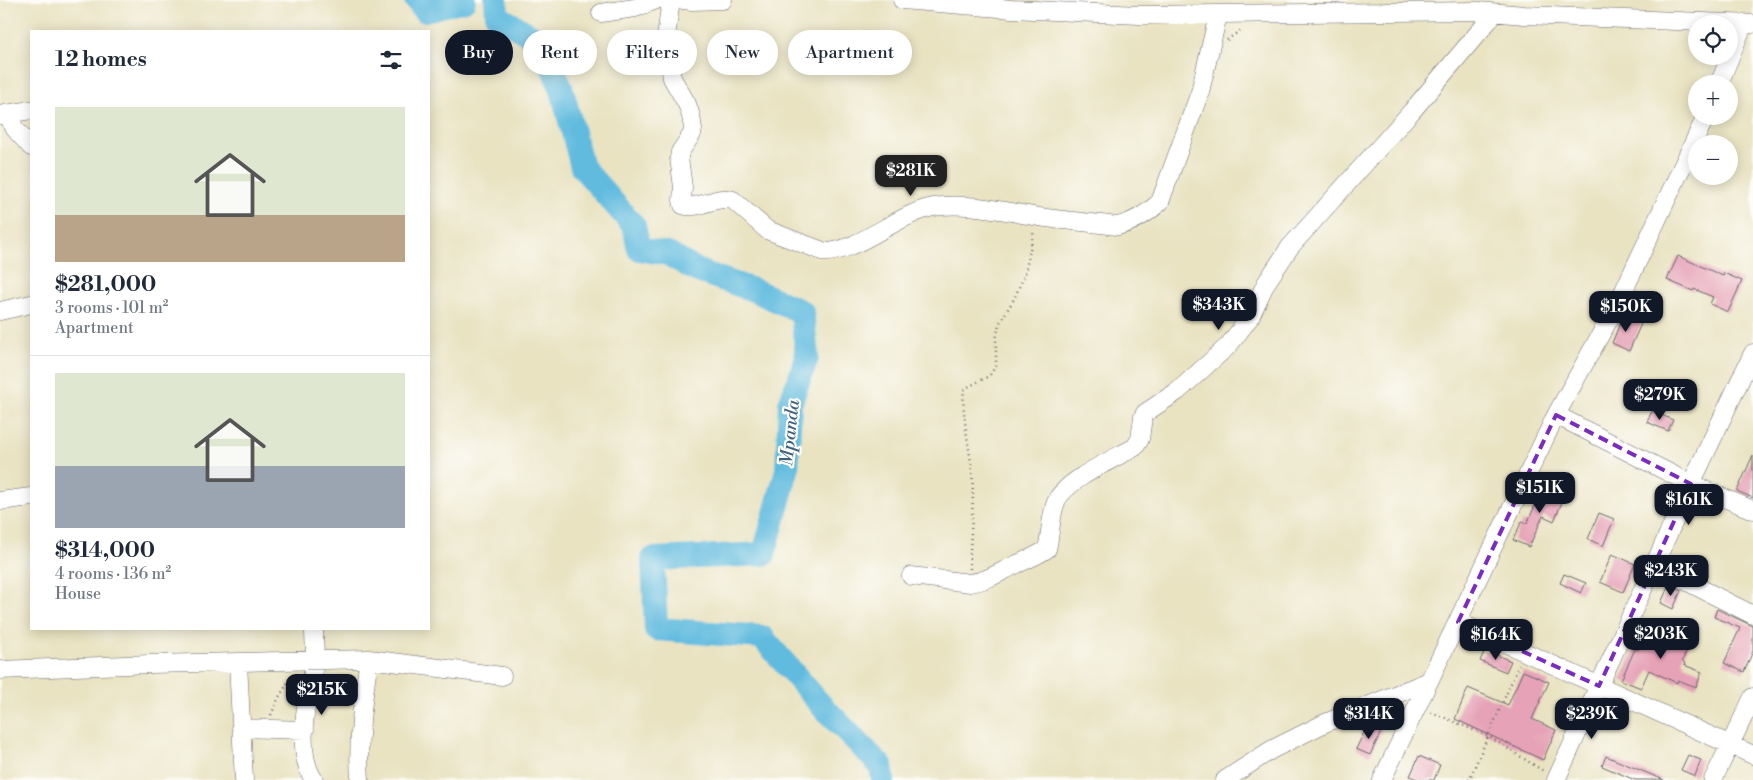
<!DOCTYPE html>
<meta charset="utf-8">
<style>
body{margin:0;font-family:"Libre Bodoni",serif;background:#f6f6f7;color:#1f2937;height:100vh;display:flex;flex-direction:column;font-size:19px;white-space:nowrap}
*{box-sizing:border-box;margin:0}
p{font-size:16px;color:#747a83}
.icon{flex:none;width:28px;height:28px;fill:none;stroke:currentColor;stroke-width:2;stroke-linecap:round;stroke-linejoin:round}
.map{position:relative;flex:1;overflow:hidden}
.panel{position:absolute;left:30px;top:30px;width:400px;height:600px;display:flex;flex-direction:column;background:#fff;border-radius:0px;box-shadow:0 2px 12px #0003}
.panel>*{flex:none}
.top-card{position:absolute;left:445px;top:30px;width:475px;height:45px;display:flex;gap:10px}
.tools{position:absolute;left:1688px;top:15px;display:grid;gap:10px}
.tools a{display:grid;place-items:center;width:50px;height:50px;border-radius:50%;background:#fff;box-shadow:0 2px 12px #0003;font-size:25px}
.price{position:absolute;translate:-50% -42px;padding:0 11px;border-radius:10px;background:#111827;color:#fff;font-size:16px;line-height:32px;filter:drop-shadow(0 1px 2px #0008)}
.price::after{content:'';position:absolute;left:50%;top:30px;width:15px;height:11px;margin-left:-8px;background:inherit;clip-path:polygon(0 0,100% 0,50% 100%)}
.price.on{background:#222;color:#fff}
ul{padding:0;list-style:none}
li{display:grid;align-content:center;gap:10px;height:265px;padding:0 25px}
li+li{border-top:1px solid #e0e1e3}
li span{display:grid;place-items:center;height:155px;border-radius:0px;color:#555}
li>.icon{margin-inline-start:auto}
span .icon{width:90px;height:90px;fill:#fffc;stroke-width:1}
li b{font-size:21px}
h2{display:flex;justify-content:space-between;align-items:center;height:60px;padding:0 25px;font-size:21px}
.tag{padding:0 18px;border-radius:22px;background:#fff;box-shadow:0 2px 12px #0003;font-size:18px;line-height:45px}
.tag.on{background:#111827;color:#fff}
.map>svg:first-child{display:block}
</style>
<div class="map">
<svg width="1753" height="780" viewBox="0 0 1753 780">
<rect width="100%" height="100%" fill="#fdfcf7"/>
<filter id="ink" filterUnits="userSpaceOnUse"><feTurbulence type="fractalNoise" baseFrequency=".02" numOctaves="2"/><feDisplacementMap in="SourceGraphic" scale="10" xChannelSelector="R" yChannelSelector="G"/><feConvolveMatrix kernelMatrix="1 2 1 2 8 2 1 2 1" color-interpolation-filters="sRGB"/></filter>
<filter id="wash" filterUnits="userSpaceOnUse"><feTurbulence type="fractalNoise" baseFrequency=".0096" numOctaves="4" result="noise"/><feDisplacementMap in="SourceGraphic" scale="20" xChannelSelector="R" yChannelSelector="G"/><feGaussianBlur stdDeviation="1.12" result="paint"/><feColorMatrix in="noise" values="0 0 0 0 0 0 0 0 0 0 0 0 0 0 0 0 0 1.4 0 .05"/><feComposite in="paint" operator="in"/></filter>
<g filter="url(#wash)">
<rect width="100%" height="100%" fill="#e9e3c2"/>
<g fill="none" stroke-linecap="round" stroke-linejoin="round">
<path stroke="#61bbdf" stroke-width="24" d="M416,0L424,10L464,0
M496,0L497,16L542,42L562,90L582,167L634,226L639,249L668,254L698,271L756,291L802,312L807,357L790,404L787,470L764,554L653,559L656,629L762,637L821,705L881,766L883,780"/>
</g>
<g id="blocks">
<path fill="#e6a3b8" d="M1678,256L1723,276L1724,273L1742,281L1728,312L1710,304L1713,297L1694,289L1693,291L1667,280Z
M1623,316L1641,324L1629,351L1612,343Z
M1652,411L1673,420L1668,431L1647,422Z
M1753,455V498L1737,491Z
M1545,484L1566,493L1554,521L1543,516L1529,547L1513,540L1522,521L1527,523Z
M1599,513L1614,519L1603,546L1588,539Z
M1612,554L1635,564L1623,592L1600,582Z
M1564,574L1586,583L1581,593L1560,583Z
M1669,585L1681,591L1673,609L1661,603Z
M1717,609L1753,626V651L1744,672L1724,663L1740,628L1714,617Z
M1671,630L1692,639L1682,661L1685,663L1684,665L1702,672L1696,687L1678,680L1677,683L1649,670L1641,688L1621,680L1635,649L1638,650L1646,631L1667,641Z
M1485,650L1511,661L1506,672L1480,661Z
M1523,671L1549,682L1532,719L1556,730L1543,760L1455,719L1468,688L1508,705Z
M1368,724L1382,730L1370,755L1356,749Z
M1688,755L1701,760L1695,776L1681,770Z
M1419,756L1440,765L1434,780H1419L1410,776Z
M1606,756L1664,780H1635L1602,766Z"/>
</g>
</g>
<g filter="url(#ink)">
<use href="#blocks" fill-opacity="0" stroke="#68666a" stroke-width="1"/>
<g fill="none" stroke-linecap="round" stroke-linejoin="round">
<g stroke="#68666a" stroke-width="19">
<path id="minor" d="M671,0L666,37L672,78L687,104L691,116L693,129L692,134L680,152L679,158L683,187L682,200L683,205C699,211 716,194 733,200L767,230L825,252C856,252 896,216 929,208C962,200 1012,213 1046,218C1070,221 1094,223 1118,226C1135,222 1147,214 1160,202L1200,92L1218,15
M683,0L692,1L723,0
M902,0L1012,9L1139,15L1478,11L1524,15L1753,24
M601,13L635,8L656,0
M1719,84L1744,23
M7,114L15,129L31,147
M0,115L31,110
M0,311L31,304
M1556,415L1691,484L1753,510
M0,501L31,497
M1654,565L1753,615
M911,576L970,583C987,581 1000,572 1015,565C1026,560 1037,556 1047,549C1051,534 1050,517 1056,502C1065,480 1114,459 1135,447L1140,439L1143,417L1145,413L1178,391L1229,345L1250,317L1266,283L1290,247L1412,111L1495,13
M1458,622L1753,755
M314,629C314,639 315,649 315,660C314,674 309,687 307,701C303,725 300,760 314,780
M238,663L244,780
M0,670L151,664L369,659L502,676
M241,728L305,730
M360,780C357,739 363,699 369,659
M1225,780L1271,750L1325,723L1429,681
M1382,780L1556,415L1618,303L1706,116
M1556,780L1691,484L1753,353
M1713,780L1753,697"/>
</g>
<path stroke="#68666a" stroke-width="2.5" stroke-dasharray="1 4" stroke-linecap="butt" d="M1227,40L1241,30
M970,569C969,537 975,504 972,472C970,448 961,413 964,390L966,388L989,376L996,366V340L999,324L1014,299L1025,274L1034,230
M1431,712L1488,736L1545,772
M271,715L279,697L292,676
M1469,780L1519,665"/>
<use href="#minor" stroke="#fff" stroke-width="18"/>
</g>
</g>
<path fill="none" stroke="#7b2cbf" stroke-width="4" stroke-dasharray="10 6" stroke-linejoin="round" d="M1556,415L1691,484L1599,686L1458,622Z"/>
<g text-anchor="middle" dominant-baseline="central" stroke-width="4.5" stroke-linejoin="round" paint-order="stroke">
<g font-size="18" font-style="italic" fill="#3b5f7d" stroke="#fdfcf7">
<text transform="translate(790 433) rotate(-84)">Mpanda</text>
</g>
</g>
</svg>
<div class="tools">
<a><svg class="icon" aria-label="locate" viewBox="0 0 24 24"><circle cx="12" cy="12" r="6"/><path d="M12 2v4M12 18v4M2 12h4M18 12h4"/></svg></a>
<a>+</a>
<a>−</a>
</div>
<b class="price on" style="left:911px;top:197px">$281K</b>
<b class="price" style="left:1219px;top:331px">$343K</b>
<b class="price" style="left:1626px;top:333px">$150K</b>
<b class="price" style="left:1660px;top:421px">$279K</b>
<b class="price" style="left:1540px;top:514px">$151K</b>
<b class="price" style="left:1689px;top:526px">$161K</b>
<b class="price" style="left:1671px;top:597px">$243K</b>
<b class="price" style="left:1661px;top:660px">$203K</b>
<b class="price" style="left:1496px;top:661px">$164K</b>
<b class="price" style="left:322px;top:716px">$215K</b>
<b class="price" style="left:1369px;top:740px">$314K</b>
<b class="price" style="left:1592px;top:740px">$239K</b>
<div class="top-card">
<a class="tag on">Buy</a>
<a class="tag">Rent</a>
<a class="tag">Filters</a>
<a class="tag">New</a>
<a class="tag">Apartment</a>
</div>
<section class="panel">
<h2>12 homes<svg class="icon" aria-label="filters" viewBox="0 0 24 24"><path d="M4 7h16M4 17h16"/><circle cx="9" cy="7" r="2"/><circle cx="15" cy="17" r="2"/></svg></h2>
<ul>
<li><span style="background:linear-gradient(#dfe7d0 70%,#b9a48a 0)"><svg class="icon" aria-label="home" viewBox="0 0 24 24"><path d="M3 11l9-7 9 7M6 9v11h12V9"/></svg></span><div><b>$281,000</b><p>3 rooms · 101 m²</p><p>Apartment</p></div></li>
<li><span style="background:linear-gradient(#dfe7d0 60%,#9aa5b1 0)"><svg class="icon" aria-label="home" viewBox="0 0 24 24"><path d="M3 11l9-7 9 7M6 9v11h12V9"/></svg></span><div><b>$314,000</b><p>4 rooms · 136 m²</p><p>House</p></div></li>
</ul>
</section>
</div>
